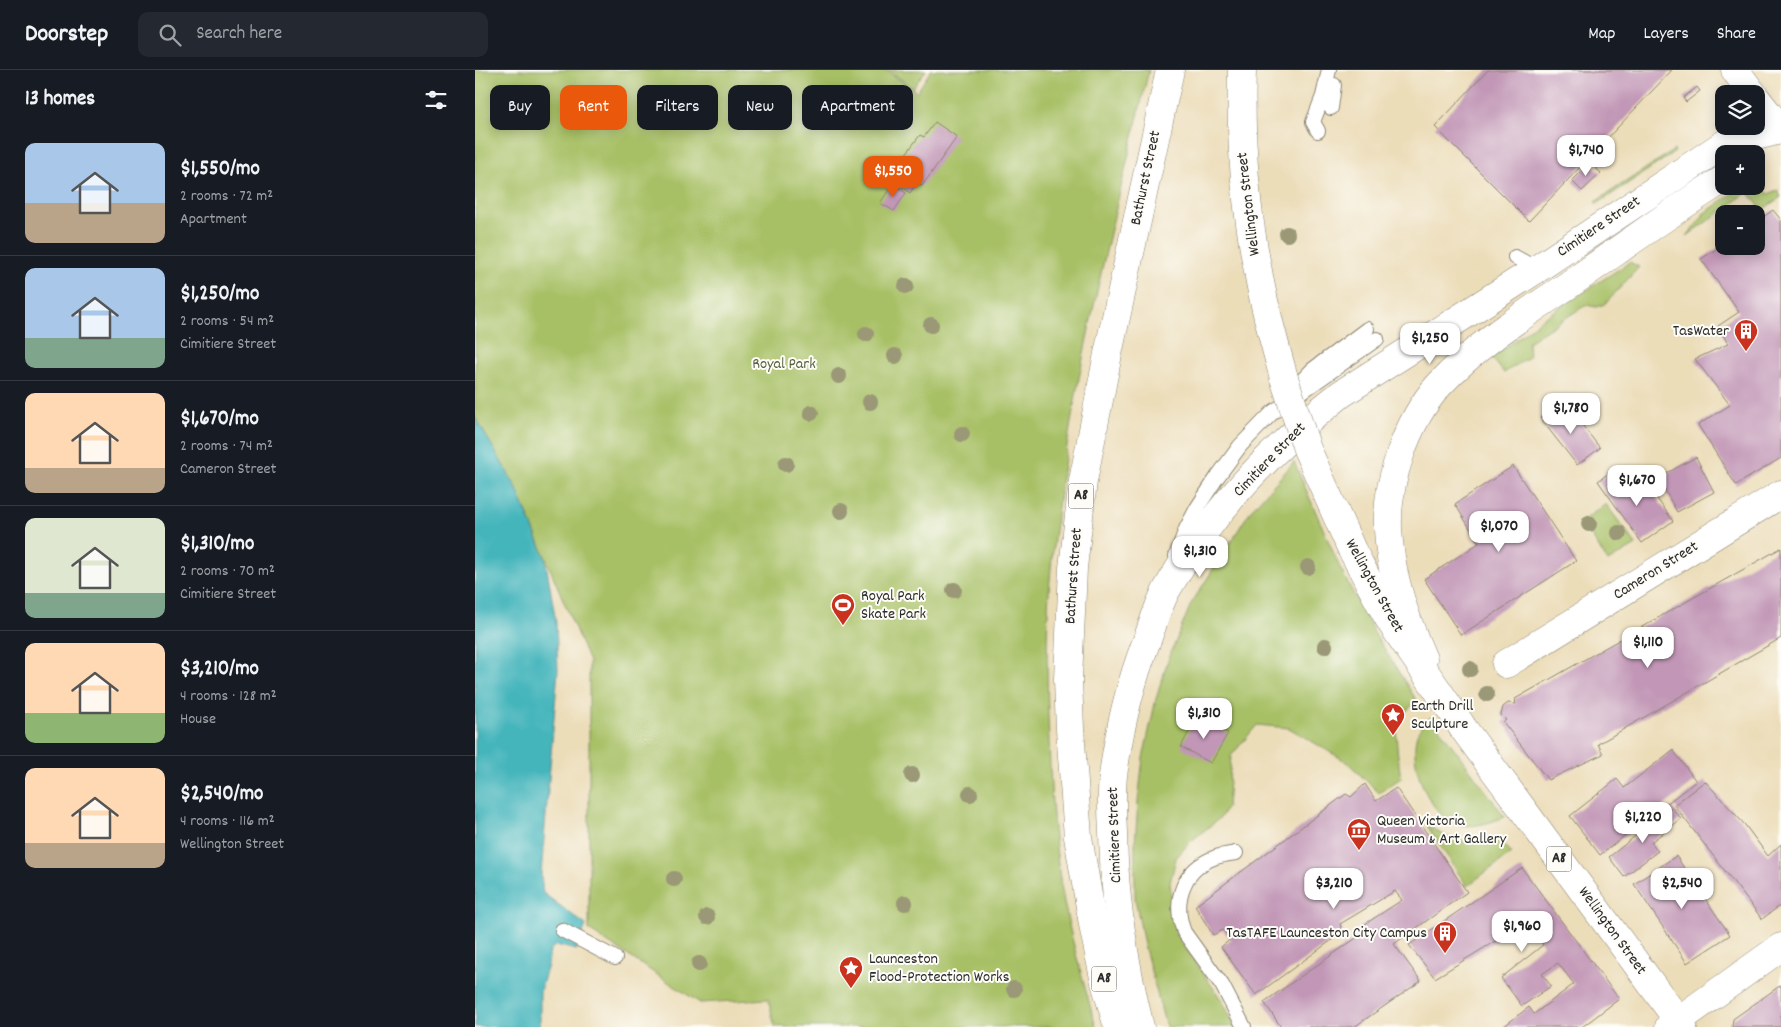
<!DOCTYPE html>
<meta charset="utf-8">
<style>
body{margin:0;font-family:Dekko,sans-serif;background:#242831;color:#f1f3f6;height:100vh;display:flex;flex-direction:column;font-size:19px;white-space:nowrap}
*{box-sizing:border-box;margin:0}
p{font-size:16px;color:#9ea1a6}
.icon{flex:none;width:28px;height:28px;fill:none;stroke:currentColor;stroke-width:2;stroke-linecap:round;stroke-linejoin:round}
.map{position:relative;flex:1;overflow:hidden}
.sheet{display:flex;flex-direction:column;background:#171b24;width:475px}
.sheet>*{flex:none}
.banner{position:absolute;left:15px;top:15px;width:475px;height:45px;display:flex;gap:10px}
.controls{position:absolute;left:1240px;top:15px;display:grid;gap:10px}
.controls a{display:grid;place-items:center;width:50px;height:50px;border-radius:10px;background:#171b24;box-shadow:0 2px 12px #0003;font-size:25px}
.price{position:absolute;translate:-50% -42px;padding:0 11px;border-radius:10px;background:#fff;color:#222;font-size:16px;line-height:32px;filter:drop-shadow(0 1px 2px #0008)}
.price::after{content:'';position:absolute;left:50%;top:30px;width:15px;height:11px;margin-left:-8px;background:inherit;clip-path:polygon(0 0,100% 0,50% 100%)}
.price.active{background:#ea580c;color:#fff}
ul{padding:0;list-style:none}
li{display:flex;align-items:center;gap:15px;height:125px;padding:0 25px}
li+li{border-top:1px solid #363941}
li span{display:grid;place-items:center;flex:none;width:140px;height:100px;border-radius:10px;color:#555}
li>.icon{margin-inline-start:auto}
span .icon{width:60px;height:60px;fill:#fffc;stroke-width:1}
li b{font-size:21px}
h2{display:flex;justify-content:space-between;align-items:center;height:60px;padding:0 25px;font-size:21px}
.chip{padding:0 18px;border-radius:10px;background:#171b24;box-shadow:0 2px 12px #0003;font-size:18px;line-height:45px}
.chip.active{background:#ea580c;color:#fff}
header{display:flex;align-items:center;gap:30px;box-sizing:border-box;height:70px;padding:0 25px;background:#171b24;border-bottom:1px solid #363941}
header strong{font-size:24px}
nav{display:flex;gap:28px;margin-inline-start:auto;font-size:18px}
.search{width:350px;height:45px;background:#242831;display:flex;align-items:center;gap:12px;box-sizing:border-box;padding:0 18px;border-radius:10px;color:#9ea1a6;font-size:19px}
main{display:flex;flex:1;min-height:0}
.map>svg:first-child{display:block}
</style>
<header>
<strong>Doorstep</strong>
<div class="search"><svg class="icon" aria-label="search" viewBox="0 0 24 24"><circle cx="10" cy="10" r="6"/><path d="M15 15l6 6"/></svg>Search here</div>
<nav><a>Map</a><a>Layers</a><a>Share</a></nav>
</header>
<main>
<section class="sheet">
<h2>13 homes<svg class="icon" aria-label="filters" viewBox="0 0 24 24"><path d="M4 7h16M4 17h16"/><circle cx="9" cy="7" r="2"/><circle cx="15" cy="17" r="2"/></svg></h2>
<ul>
<li><span style="background:linear-gradient(#a9c7e8 60%,#b9a48a 0)"><svg class="icon" aria-label="home" viewBox="0 0 24 24"><path d="M3 11l9-7 9 7M6 9v11h12V9"/></svg></span><div><b>$1,550/mo</b><p>2 rooms · 72 m²</p><p>Apartment</p></div></li>
<li><span style="background:linear-gradient(#a9c7e8 70%,#7fa58c 0)"><svg class="icon" aria-label="home" viewBox="0 0 24 24"><path d="M3 11l9-7 9 7M6 9v11h12V9"/></svg></span><div><b>$1,250/mo</b><p>2 rooms · 54 m²</p><p>Cimitiere Street</p></div></li>
<li><span style="background:linear-gradient(#ffd9b3 75%,#b9a48a 0)"><svg class="icon" aria-label="home" viewBox="0 0 24 24"><path d="M3 11l9-7 9 7M6 9v11h12V9"/></svg></span><div><b>$1,670/mo</b><p>2 rooms · 74 m²</p><p>Cameron Street</p></div></li>
<li><span style="background:linear-gradient(#dfe7d0 75%,#7fa58c 0)"><svg class="icon" aria-label="home" viewBox="0 0 24 24"><path d="M3 11l9-7 9 7M6 9v11h12V9"/></svg></span><div><b>$1,310/mo</b><p>2 rooms · 70 m²</p><p>Cimitiere Street</p></div></li>
<li><span style="background:linear-gradient(#ffd9b3 70%,#8fb573 0)"><svg class="icon" aria-label="home" viewBox="0 0 24 24"><path d="M3 11l9-7 9 7M6 9v11h12V9"/></svg></span><div><b>$3,210/mo</b><p>4 rooms · 128 m²</p><p>House</p></div></li>
<li><span style="background:linear-gradient(#ffd9b3 75%,#b9a48a 0)"><svg class="icon" aria-label="home" viewBox="0 0 24 24"><path d="M3 11l9-7 9 7M6 9v11h12V9"/></svg></span><div><b>$2,540/mo</b><p>4 rooms · 116 m²</p><p>Wellington Street</p></div></li>
</ul>
</section>
<div class="map">
<svg width="1306" height="957" viewBox="0 0 1306 957">
<rect width="100%" height="100%" fill="#fdfcf7"/>
<filter id="ink" filterUnits="userSpaceOnUse"><feTurbulence type="fractalNoise" baseFrequency=".02" numOctaves="2"/><feDisplacementMap in="SourceGraphic" scale="10" xChannelSelector="R" yChannelSelector="G"/><feConvolveMatrix kernelMatrix="1 2 1 2 8 2 1 2 1" color-interpolation-filters="sRGB"/></filter>
<filter id="wash" filterUnits="userSpaceOnUse"><feTurbulence type="fractalNoise" baseFrequency=".0096" numOctaves="4" result="noise"/><feDisplacementMap in="SourceGraphic" scale="20" xChannelSelector="R" yChannelSelector="G"/><feGaussianBlur stdDeviation="1.12" result="paint"/><feColorMatrix in="noise" values="0 0 0 0 0 0 0 0 0 0 0 0 0 0 0 0 0 1.4 0 .05"/><feComposite in="paint" operator="in"/></filter>
<g filter="url(#wash)">
<rect width="100%" height="100%" fill="#ecddb9"/>
<path fill="#a7c065" stroke="#697648" d="M0,0H410L442,22L456,0H674C635,164 592,330 576,498C571,546 572,596 573,644C575,701 577,759 586,815C594,863 608,910 621,957H300L293,929L225,933L114,860V592L41,417L0,347Z
M413,0H451L438,18Z
M1199,80L1200,82L1122,134L1120,132Z
M1284,109L1293,124L1303,120L1306,127L1287,140L1273,122L1212,166L1228,146V144L1269,116H1281V111Z
M1155,192L1164,197L1130,234L1121,237L1111,235L1053,272L1054,287L1029,303L1017,288L1067,249Z
M819,392L866,500L901,566L942,631C935,637 924,647 922,656C920,669 924,695 926,708L904,723L872,692L814,658L782,655L756,686L752,737L745,748L716,771L701,788L695,813L699,853L707,873L748,932L760,957H691L669,875L660,828V775L663,732L668,688L681,629L693,590L716,534L776,440Z
M1131,434L1161,475L1133,492L1107,451Z
M956,647L1030,747C1016,752 1000,758 985,755C954,747 935,697 941,668C943,659 949,653 956,647Z
M950,753C977,773 986,774 1019,767L1024,769L1037,783L992,816Z"/>
<path fill="#45b5bc" stroke="#387074" d="M0,347L41,417L70,487L81,552L83,600L66,805L68,823L111,855L101,880L81,875L75,880L73,895L65,922V957H0Z"/>
<g id="blocks">
<path fill="#c196b6" d="M1013,0H1197L1054,151L960,57Z
M1222,17L1225,21L1211,32L1208,28Z
M460,52L482,67L447,116L442,113L435,123L419,111L435,87L431,84L445,65L449,67Z
M1115,93L1126,103L1107,121L1097,111Z
M418,114L431,123L419,141L405,133Z
M1298,140L1306,150V388L1261,415L1223,355L1255,335L1220,289L1253,274L1243,256L1264,242L1226,189L1249,174V176H1281V152Z
M1077,338L1083,346L1094,338L1125,378L1102,395L1065,348Z
M1221,387L1239,422L1202,442L1183,408Z
M1038,396L1101,491L986,565L949,509L1004,473L980,434Z
M1138,400L1155,424L1171,413L1198,451L1167,473L1123,411Z
M1306,478V568L1123,674L1128,684L1073,710L1028,652L1031,650L1026,645L1028,637L1033,633L1041,634L1040,629Z
M721,648L753,663L736,693L706,677Z
M1198,680L1221,711L1125,785L1095,746L1142,709L1149,718Z
M1230,711L1270,755L1293,786L1306,774V835L1287,849L1199,735Z
M890,714L901,731L921,718L992,822L919,874L946,911L879,957H806L789,932L887,864L884,858L927,830L920,821L865,854L868,862L781,925L746,877L756,869L748,860L738,865L720,836L871,724L876,727Z
M1197,737L1206,749L1176,772L1183,781L1149,807L1134,787Z
M1201,786L1255,865L1212,893L1159,814Z
M1047,798L1144,929L1107,957H1028L1054,937L1059,944L1099,914L1083,893L1067,904L1076,916L1047,936L1026,908L1068,875L1053,851L960,908L934,875Z
M1306,915V957H1257L1258,949Z"/>
</g>
</g>
<g filter="url(#ink)">
<use href="#blocks" fill-opacity="0" stroke="#8c8472" stroke-width="1"/>
<g fill="none" stroke-linecap="round" stroke-linejoin="round">
<g stroke="#8c8472" stroke-width="16">
<path id="service" d="M856,38L859,15
M843,61L838,52L848,26L854,0
M1040,187L1062,199
M815,323L837,300L892,259
M701,486L711,459L722,438L743,406L765,376L798,342L902,269
M761,783C755,784 747,785 741,787C708,799 697,830 709,862L747,915L769,957
M87,860L140,888"/>
</g>
<g stroke="#8c8472" stroke-width="29">
<path id="minor" d="M1260,0L1278,24
M1281,28L1306,60
M1031,594L1306,424"/>
</g>
<g stroke="#8c8472" stroke-width="29">
<path id="tertiary" d="M1194,957L1306,877"/>
</g>
<g stroke="#8c8472" stroke-width="29">
<path id="secondary" d="M948,589C930,549 915,503 913,459C911,411 932,351 964,315C1001,275 1047,246 1092,216C1144,180 1195,142 1249,109
M665,957C649,893 639,828 638,762C637,744 636,724 638,706C644,659 655,614 672,570C678,554 683,536 691,521C734,444 797,378 866,324L1062,199L1249,74L1306,60"/>
</g>
<g stroke="#8c8472" stroke-width="29">
<path id="trunk" d="M767,0C765,67 770,135 783,201C789,237 799,272 809,308
M877,480C891,505 903,532 919,557C942,591 966,624 988,658L1208,957
M643,957L630,912L619,860L603,767L595,659L593,609L598,498L608,411L633,284L695,0"/>
</g>
<use href="#service" stroke="#fff" stroke-width="14"/>
<use href="#minor" stroke="#fff" stroke-width="28"/>
<use href="#tertiary" stroke="#fff" stroke-width="28"/>
<use href="#secondary" stroke="#fff" stroke-width="28"/>
<use href="#trunk" stroke="#fff" stroke-width="28"/>
<g stroke="#8c8472" stroke-width="29" stroke-linecap="butt">
<path id="trunk-bridge" d="M809,308L832,379L877,480"/>
</g>
<use href="#trunk-bridge" stroke="#fff" stroke-width="28"/>
</g>
<g fill="#9a9876">
<circle cx="812" cy="164" r="8"/>
<circle cx="431" cy="216" r="8"/>
<circle cx="456" cy="255" r="8"/>
<circle cx="391" cy="264" r="8"/>
<circle cx="420" cy="286" r="8"/>
<circle cx="364" cy="306" r="8"/>
<circle cx="395" cy="332" r="8"/>
<circle cx="336" cy="343" r="8"/>
<circle cx="487" cy="364" r="8"/>
<circle cx="311" cy="394" r="8"/>
<circle cx="366" cy="441" r="8"/>
<circle cx="1114" cy="454" r="8"/>
<circle cx="1144" cy="463" r="8"/>
<circle cx="833" cy="497" r="8"/>
<circle cx="479" cy="520" r="8"/>
<circle cx="850" cy="576" r="8"/>
<circle cx="995" cy="599" r="8"/>
<circle cx="1012" cy="624" r="8"/>
<circle cx="437" cy="705" r="8"/>
<circle cx="495" cy="724" r="8"/>
<circle cx="199" cy="809" r="8"/>
<circle cx="430" cy="833" r="8"/>
<circle cx="232" cy="847" r="8"/>
<circle cx="224" cy="894" r="8"/>
<circle cx="539" cy="919" r="8"/>
</g>
</g>
<defs>
<g id="building-pin" transform="scale(1.25)"><path d="M0 17L-7.5 6A9.5 9.5 0 1 1 7.5 6Z" fill="#c8321e" stroke="#fdfcf7"/><path d="M-4-6H4V6H1V3H-1V6H-4ZM-2.5-4.3h1.7v1.8h-1.7ZM.8-4.3h1.7v1.8H.8ZM-2.5-1h1.7V.8h-1.7ZM.8-1h1.7V.8H.8Z" fill="#fff"/></g>
<g id="stadium-pin" transform="scale(1.25)"><path d="M0 17L-7.5 6A9.5 9.5 0 1 1 7.5 6Z" fill="#c8321e" stroke="#fdfcf7"/><path d="M0-5a6.5 5 0 1 0 0 10a6.5 5 0 1 0 0-10ZM-3.5-1.8h7v3.6h-7Z" fill="#fff"/></g>
<g id="sight-pin" transform="scale(1.25)"><path d="M0 17L-7.5 6A9.5 9.5 0 1 1 7.5 6Z" fill="#c8321e" stroke="#fdfcf7"/><path d="M0-6L1.8-2.2L6-1.7L2.9 1.2L3.7 5.4L0 3.3L-3.7 5.4L-2.9 1.2L-6-1.7L-1.8-2.2Z" fill="#fff"/></g>
<g id="museum-pin" transform="scale(1.25)"><path d="M0 17L-7.5 6A9.5 9.5 0 1 1 7.5 6Z" fill="#c8321e" stroke="#fdfcf7"/><path d="M0-6L6-3V-2H-6V-3ZM-5-1h2V3h-2ZM-1-1h2V3h-2ZM3-1h2V3H3ZM-6 4H6V6H-6Z" fill="#fff"/></g>
</defs>
<g fill-rule="evenodd">
<use href="#building-pin" x="1271" y="261"/>
<use href="#stadium-pin" x="368" y="535"/>
<use href="#sight-pin" x="918" y="645"/>
<use href="#museum-pin" x="884" y="760"/>
<use href="#building-pin" x="970" y="863"/>
<use href="#sight-pin" x="376" y="898"/>
</g>
<g text-anchor="middle" dominant-baseline="central" stroke-width="4" stroke-linejoin="round" paint-order="stroke">
<g fill="#fdfcf7" stroke="#6a6a68" stroke-width="1">
<rect x="593.5" y="413.5" width="25" height="25" rx="4"/>
<rect x="1071.5" y="776.5" width="25" height="25" rx="4"/>
<rect x="616.5" y="896.5" width="25" height="25" rx="4"/>
</g>
<g font-size="15" font-weight="bold" fill="#2b2b2b">
<text x="606" y="426">A8</text>
<text x="1084" y="789">A8</text>
<text x="629" y="909">A8</text>
</g>
<g font-size="16" fill="#2b2b2b" stroke="#fdfcf7">
<text transform="translate(671 108) rotate(-78)">Bathurst Street</text>
<text transform="translate(774 134) rotate(-97)">Wellington Street</text>
<text transform="translate(1124 157) rotate(-34)">Cimitiere Street</text>
<text transform="translate(795 390) rotate(-46)">Cimitiere Street</text>
<text transform="translate(1181 501) rotate(-32)">Cameron Street</text>
<text transform="translate(599 506) rotate(-86)">Bathurst Street</text>
<text transform="translate(899 516) rotate(61)">Wellington Street</text>
<text transform="translate(640 765) rotate(-92)">Cimitiere Street</text>
<text transform="translate(1137 861) rotate(54)">Wellington Street</text>
</g>
<g font-size="16" fill="#2b2b2b" stroke="#fdfcf7" text-anchor="start">
<text x="1254" y="261" text-anchor="end">TasWater</text>
<text x="386" y="526">Royal Park<tspan x="386" dy="18">Skate Park</tspan></text>
<text x="936" y="636">Earth Drill<tspan x="936" dy="18">Sculpture</tspan></text>
<text x="902" y="751">Queen Victoria<tspan x="902" dy="18">Museum &amp; Art Gallery</tspan></text>
<text x="952" y="863" text-anchor="end">TasTAFE Launceston City Campus</text>
<text x="394" y="889">Launceston<tspan x="394" dy="18">Flood-Protection Works</tspan></text>
</g>
<g font-size="16" fill="#565f3f" stroke="#fdfcf7">
<text x="309" y="294">Royal Park</text>
</g>
</g>
</svg>
<div class="controls">
<a><svg class="icon" aria-label="layers" viewBox="0 0 24 24"><path d="M12 4l9 5-9 5-9-5zM3 14l9 5 9-5"/></svg></a>
<a>+</a>
<a>−</a>
</div>
<b class="price" style="left:1111px;top:107px">$1,740</b>
<b class="price active" style="left:418px;top:128px">$1,550</b>
<b class="price" style="left:955px;top:295px">$1,250</b>
<b class="price" style="left:1096px;top:365px">$1,780</b>
<b class="price" style="left:1162px;top:437px">$1,670</b>
<b class="price" style="left:1024px;top:483px">$1,070</b>
<b class="price" style="left:725px;top:508px">$1,310</b>
<b class="price" style="left:1173px;top:599px">$1,110</b>
<b class="price" style="left:729px;top:670px">$1,310</b>
<b class="price" style="left:1168px;top:774px">$1,220</b>
<b class="price" style="left:859px;top:840px">$3,210</b>
<b class="price" style="left:1207px;top:840px">$2,540</b>
<b class="price" style="left:1047px;top:883px">$1,960</b>
<div class="banner">
<a class="chip">Buy</a>
<a class="chip active">Rent</a>
<a class="chip">Filters</a>
<a class="chip">New</a>
<a class="chip">Apartment</a>
</div>
</div>
</main>
